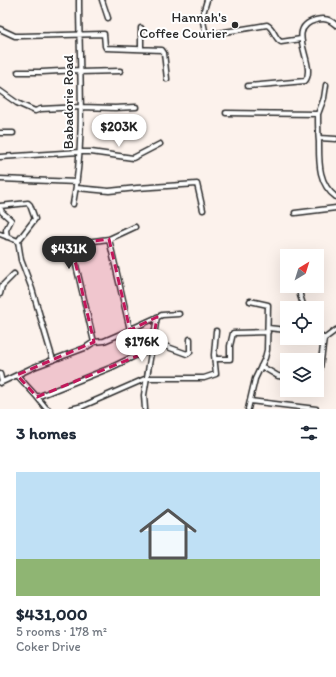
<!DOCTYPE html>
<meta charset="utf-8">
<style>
body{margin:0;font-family:Itim,sans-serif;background:#f2f2f3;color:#1f2937;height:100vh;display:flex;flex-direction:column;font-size:15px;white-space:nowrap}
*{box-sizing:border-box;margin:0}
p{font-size:13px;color:#747a83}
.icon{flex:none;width:22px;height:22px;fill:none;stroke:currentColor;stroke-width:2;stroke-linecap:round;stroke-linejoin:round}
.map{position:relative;height:409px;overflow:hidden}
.details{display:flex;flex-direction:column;background:#fff;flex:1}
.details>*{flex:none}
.needle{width:26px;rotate:38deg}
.fabs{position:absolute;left:280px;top:249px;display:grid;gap:8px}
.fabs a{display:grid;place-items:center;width:44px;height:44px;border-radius:0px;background:#fff;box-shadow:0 4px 16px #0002;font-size:20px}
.price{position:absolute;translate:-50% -34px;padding:0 9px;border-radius:14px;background:#fff;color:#222;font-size:13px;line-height:26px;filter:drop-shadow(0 1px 2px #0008)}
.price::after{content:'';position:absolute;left:50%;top:24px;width:12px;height:9px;margin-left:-6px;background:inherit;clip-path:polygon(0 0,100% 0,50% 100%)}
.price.selected{background:#2b2b2b;color:#fff}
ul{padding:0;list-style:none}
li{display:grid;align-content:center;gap:8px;height:212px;padding:0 16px}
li+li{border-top:1px solid #e0e1e3}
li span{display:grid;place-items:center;height:124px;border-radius:0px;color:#555}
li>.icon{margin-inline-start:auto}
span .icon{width:72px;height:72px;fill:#fffc;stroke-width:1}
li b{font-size:17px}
h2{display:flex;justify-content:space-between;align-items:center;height:48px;padding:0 16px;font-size:17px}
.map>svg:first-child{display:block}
</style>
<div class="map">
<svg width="336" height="409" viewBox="0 0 336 409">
<rect width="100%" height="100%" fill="#fcf2ec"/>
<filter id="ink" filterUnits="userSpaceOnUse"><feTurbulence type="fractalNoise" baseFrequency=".025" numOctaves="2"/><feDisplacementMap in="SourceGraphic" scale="8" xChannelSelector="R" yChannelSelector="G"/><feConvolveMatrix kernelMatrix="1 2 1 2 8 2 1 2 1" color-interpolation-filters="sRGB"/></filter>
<g filter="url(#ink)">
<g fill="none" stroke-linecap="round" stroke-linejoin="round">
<g stroke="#2b2b2b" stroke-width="7">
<path id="street" d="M102,0L108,18
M207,0L202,17L206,35L267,25C274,28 274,38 281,42L301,39
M0,29L15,36H21L104,34L105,46L106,48L162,50L164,53L167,79
M141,49V28
M18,72H42L79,70
M79,72L120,71
M248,86L305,81C318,65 283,28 316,20C325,18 329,19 336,25
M0,91L17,103L35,111L41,109L81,107L115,108L136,107
M226,113L318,114C318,123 318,133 319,142C319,162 318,184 336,197
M318,114L324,98L326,85
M0,133H13
M319,138L336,139
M0,157L79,152H91L133,158L160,144
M0,179L77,182
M77,188L109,191L137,188L197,184L203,210
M73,204C86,137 79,68 79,0
M0,206L28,203L30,205L35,219L18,241
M0,207L2,212L11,220L6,230L7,237
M295,213L336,208
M0,234L18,241L21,260L32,289L53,360
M109,239L130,330
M300,286V295L304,308
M0,294L2,286L14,274
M268,328L287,330
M317,333L324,339L336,330
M94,342L71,244L109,239L135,227
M154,342L187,354L190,352V339
M215,359H230V346L233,333L268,332
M261,366L278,376L287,377
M0,374L2,382
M17,375L37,397L110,368L139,354L152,350
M317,376L319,375L324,339
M0,383L34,367L85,348L94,342L104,341L118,335L162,315L179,314
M37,397L46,408L48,409
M250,401L316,409
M71,409L83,406L147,378H204L216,374L214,355L216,331
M145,409L144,395L157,317
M248,409L255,379L265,358L267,350L268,305L250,301"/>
</g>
<use href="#street" stroke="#fff" stroke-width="4"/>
</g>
</g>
<path fill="#c2185b" fill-opacity="0.2" stroke="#c2185b" stroke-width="3" stroke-dasharray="8 5" stroke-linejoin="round" d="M109,239L130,330L157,317L152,350L37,397L17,375L94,342L71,244Z"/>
<circle fill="#2b2b2b" stroke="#fff" stroke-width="1.5" cx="235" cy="25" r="4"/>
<g text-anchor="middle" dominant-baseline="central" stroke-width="4" stroke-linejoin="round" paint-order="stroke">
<g font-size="14" fill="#2b2b2b" stroke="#fff" text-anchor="end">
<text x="227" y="17">Hannah's<tspan x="227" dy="16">Coffee Courier</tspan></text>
</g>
<g font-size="14" fill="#2b2b2b" stroke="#fff">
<text transform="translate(68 102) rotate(-90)">Babadorie Road</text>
</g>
</g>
</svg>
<div class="fabs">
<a><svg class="needle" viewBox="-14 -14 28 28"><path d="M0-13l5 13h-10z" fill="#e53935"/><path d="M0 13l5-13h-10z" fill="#747a83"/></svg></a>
<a><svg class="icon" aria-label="locate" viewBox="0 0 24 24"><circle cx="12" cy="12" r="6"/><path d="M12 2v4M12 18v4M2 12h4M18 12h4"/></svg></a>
<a><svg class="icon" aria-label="layers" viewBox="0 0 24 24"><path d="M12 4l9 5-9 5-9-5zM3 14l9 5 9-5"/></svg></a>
</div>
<b class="price" style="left:119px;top:148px">$203K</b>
<b class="price selected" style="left:69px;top:270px">$431K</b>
<b class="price" style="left:142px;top:363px">$176K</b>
</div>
<section class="details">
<h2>3 homes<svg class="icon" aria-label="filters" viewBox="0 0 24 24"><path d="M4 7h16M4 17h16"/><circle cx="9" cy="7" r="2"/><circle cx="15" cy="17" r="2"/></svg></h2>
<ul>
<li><span style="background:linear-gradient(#bfe0f5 70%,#8fb573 0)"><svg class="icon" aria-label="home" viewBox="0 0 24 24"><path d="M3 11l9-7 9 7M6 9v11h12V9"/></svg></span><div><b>$431,000</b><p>5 rooms · 178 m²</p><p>Coker Drive</p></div></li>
</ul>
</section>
